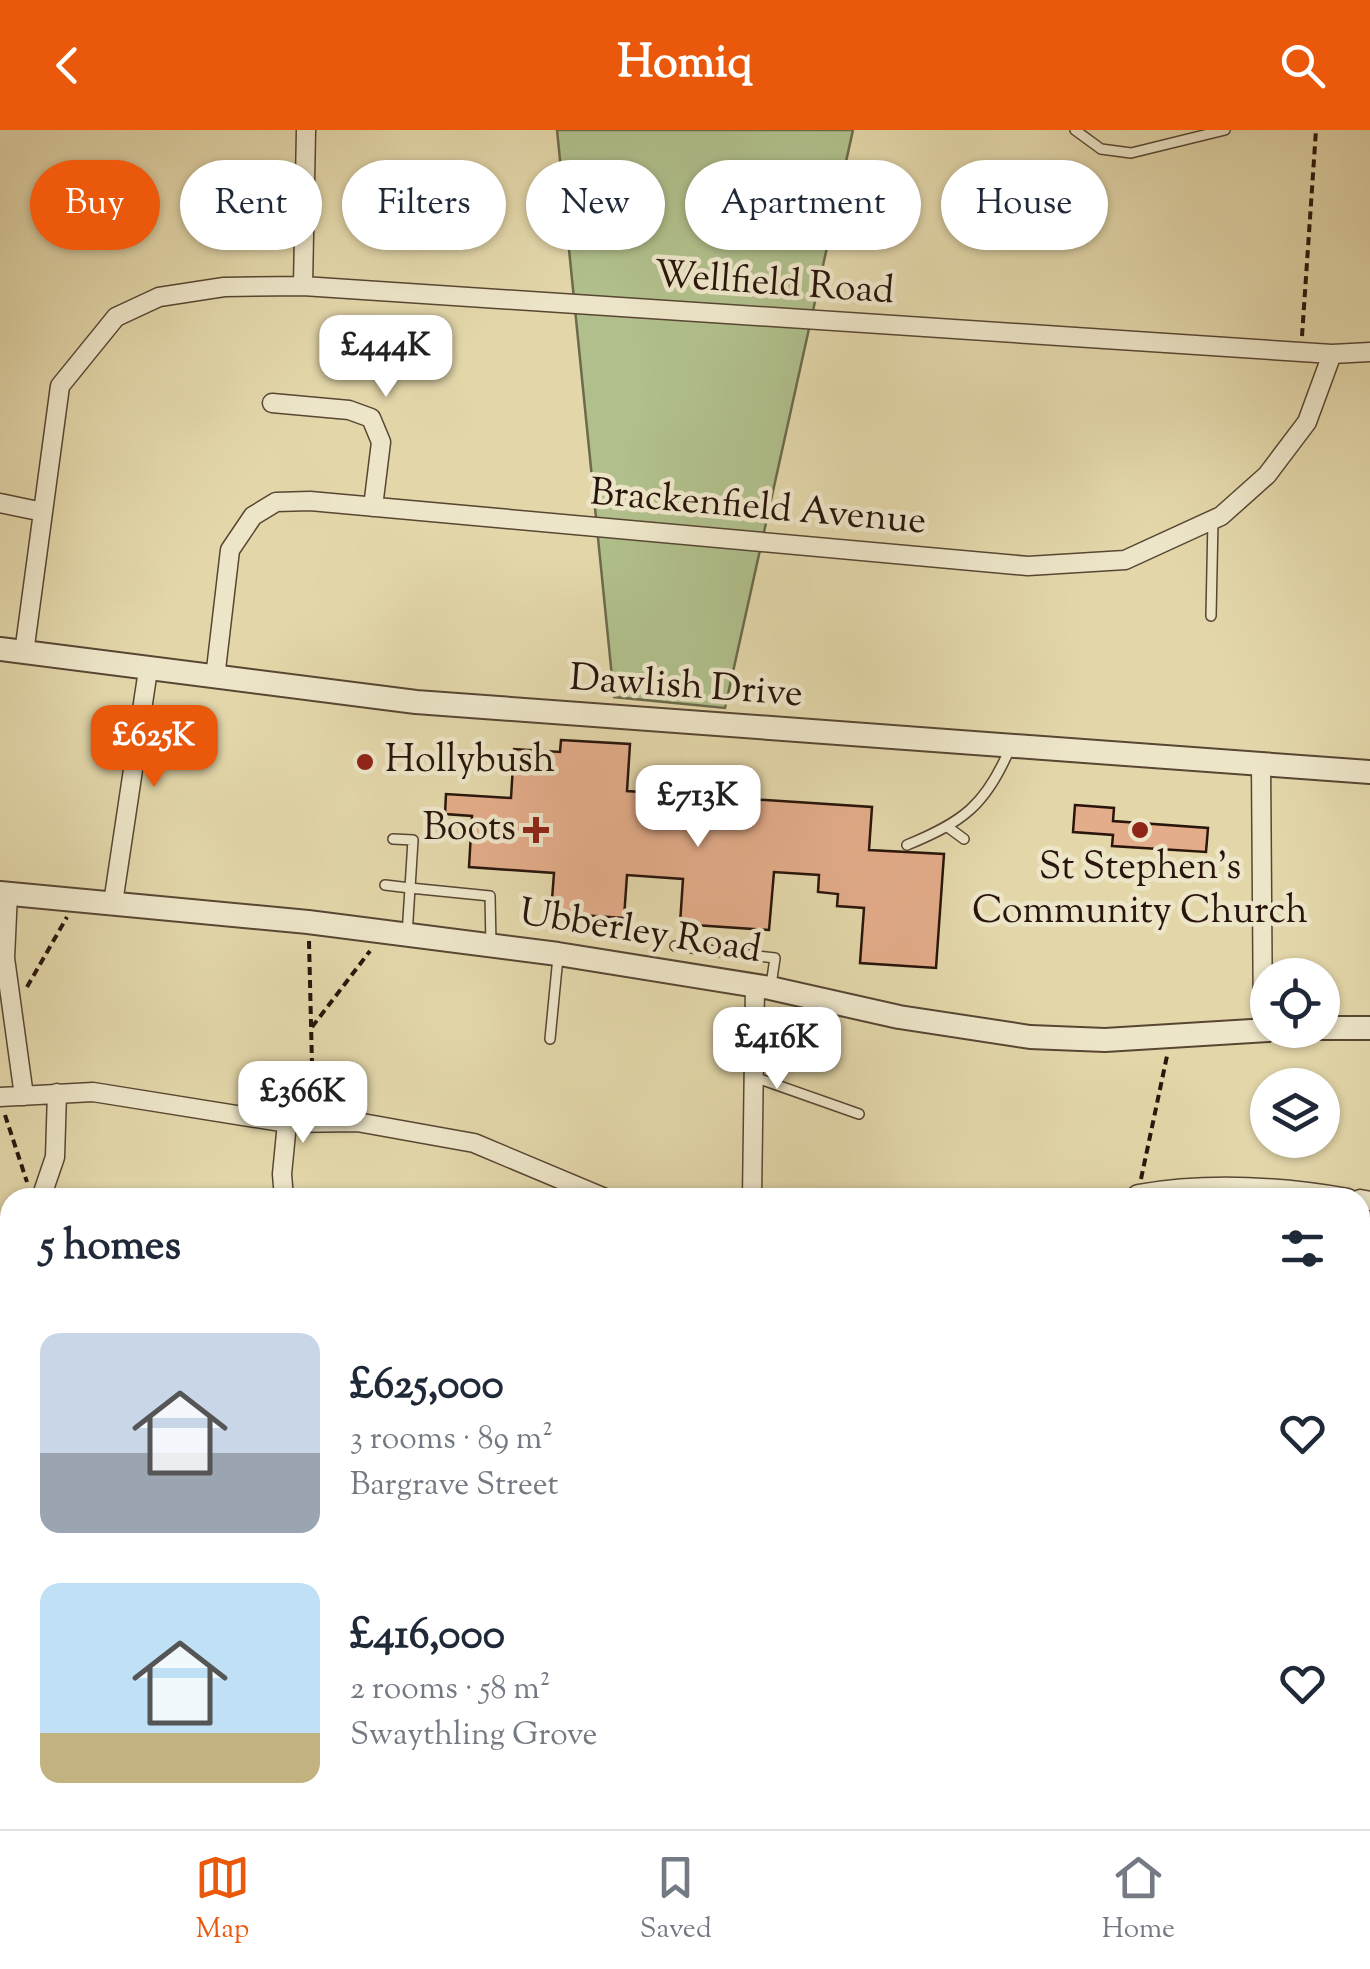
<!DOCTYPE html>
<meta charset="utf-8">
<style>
body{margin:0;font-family:"Sorts Mill Goudy",serif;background:#f6f6f7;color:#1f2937;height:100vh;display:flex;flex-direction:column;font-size:38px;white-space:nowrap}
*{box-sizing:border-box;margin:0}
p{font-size:32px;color:#747a83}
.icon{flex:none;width:55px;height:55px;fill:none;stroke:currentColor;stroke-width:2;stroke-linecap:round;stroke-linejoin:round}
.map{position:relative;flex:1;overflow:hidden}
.side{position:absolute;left:0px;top:1058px;width:1370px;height:642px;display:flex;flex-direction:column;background:#fff;border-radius:30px 30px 0 0;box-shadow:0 2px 8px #0004}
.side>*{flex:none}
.hud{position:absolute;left:30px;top:30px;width:1310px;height:90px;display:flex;gap:20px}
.buttons{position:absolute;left:1250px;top:828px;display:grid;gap:20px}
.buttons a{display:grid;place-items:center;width:90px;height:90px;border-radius:50%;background:#fff;box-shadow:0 2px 8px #0004;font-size:50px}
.price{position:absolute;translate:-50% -85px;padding:0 22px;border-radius:20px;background:#fff;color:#222;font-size:32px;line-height:65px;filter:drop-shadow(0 2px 5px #0008)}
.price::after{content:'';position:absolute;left:50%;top:60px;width:30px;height:22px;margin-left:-15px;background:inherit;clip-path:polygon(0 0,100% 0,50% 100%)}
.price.on{background:#ea580c;color:#fff}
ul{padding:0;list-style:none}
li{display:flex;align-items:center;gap:30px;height:250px;padding:0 40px}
li span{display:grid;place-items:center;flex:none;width:280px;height:200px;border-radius:20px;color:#555}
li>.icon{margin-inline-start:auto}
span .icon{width:120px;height:120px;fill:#fffc;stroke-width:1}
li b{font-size:42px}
h2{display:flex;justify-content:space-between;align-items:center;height:120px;padding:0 40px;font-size:42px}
.tag{padding:0 35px;border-radius:45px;background:#fff;box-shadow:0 2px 8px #0004;font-size:35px;line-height:90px}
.tag.on{background:#ea580c;color:#fff}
header{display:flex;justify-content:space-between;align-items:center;height:130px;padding:0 40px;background:#ea580c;color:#fff;font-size:45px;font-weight:700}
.dock{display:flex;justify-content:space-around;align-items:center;height:140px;border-top:2px solid #e0e1e3;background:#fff;font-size:28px;color:#747a83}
.dock a{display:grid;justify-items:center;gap:5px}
.dock .on{color:#ea580c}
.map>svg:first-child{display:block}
</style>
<header><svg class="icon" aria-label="back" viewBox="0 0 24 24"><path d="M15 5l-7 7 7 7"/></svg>Homiq<svg class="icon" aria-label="search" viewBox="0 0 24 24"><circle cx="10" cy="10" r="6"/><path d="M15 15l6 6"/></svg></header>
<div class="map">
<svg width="1370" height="1699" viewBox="0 0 1370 1699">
<rect width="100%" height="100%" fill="#e3d7aa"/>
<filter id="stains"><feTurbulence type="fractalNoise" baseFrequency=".002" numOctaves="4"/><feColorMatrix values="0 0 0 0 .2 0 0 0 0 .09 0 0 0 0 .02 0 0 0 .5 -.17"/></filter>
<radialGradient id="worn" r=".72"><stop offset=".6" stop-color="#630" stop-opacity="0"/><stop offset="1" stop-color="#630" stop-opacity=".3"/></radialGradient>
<path fill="#b0bf8b" stroke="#6c6a4b" stroke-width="2.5" d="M557,0H853L725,578L614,567Z
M0,1194H10V1317L0,1319Z
M1360,1447L1370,1448V1699H1118L1127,1690H1360Z
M0,1593L10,1599V1690H119L126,1699H0Z"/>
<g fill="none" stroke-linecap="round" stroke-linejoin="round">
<path stroke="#6d7671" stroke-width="5" d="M0,1245L10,1240
M1360,1618L1370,1622"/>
</g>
<path fill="#e3ac8a" stroke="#29150b" stroke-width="2.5" d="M561,610L630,614L627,661L872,677L869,720L944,724L936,838L860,833L864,778L837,776L838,764L818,762L819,745L774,742L769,800L680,794L683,749L627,745L624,788L551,783L554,743L469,737L472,686L445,684L446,664L511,668L514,619L560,622Z
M1075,675L1114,678L1113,691L1208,698L1206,722L1112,716L1113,705L1073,702Z"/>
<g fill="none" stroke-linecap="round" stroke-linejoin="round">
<g stroke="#584633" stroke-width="12">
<path id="service" d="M1075,0L1101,19L1131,23L1225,0
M1211,486L1213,390
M949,698L964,709
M907,715C963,692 986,675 1010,618
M385,755L410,758L413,710L393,709
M407,805L410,758L490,766L491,814
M675,816L775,828L771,855
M550,909L558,827
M754,947L859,984"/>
</g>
<g stroke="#584633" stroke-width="21">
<path id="minor" d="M303,156L306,0
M272,273L349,280L371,288L381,312L373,377
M0,373L43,382
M24,523L60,256L116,187L159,167L224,157L303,156L1332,224L1370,222
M215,548L230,420L253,386L276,372L310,371L1028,436L1125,430L1221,386L1267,345L1307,292L1332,224
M1261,634L1263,900
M8,763L5,828L24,966
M113,773L148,540
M0,967L93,962L287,993L357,992L474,1013L605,1068
M41,1068L55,1027L57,963
M284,1068L282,1044L287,993
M752,1068L755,855
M1133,1068L1138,1064C1207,1052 1279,1056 1348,1068
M1360,1069L1370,1071
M0,1182H10
M1360,1262H1370
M0,1335L10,1320
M1360,1439L1370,1440
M552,1699L555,1690
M933,1699L936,1690"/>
</g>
<g stroke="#584633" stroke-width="26">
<path id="tertiary" d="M0,519L416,572L1370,642
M0,763L308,792L558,824L770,858L899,887L1030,907L1105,910L1268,900
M1322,898H1370
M0,1462L10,1470
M685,1690L717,1699"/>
</g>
<path stroke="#29150b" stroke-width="4" stroke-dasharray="8 5" stroke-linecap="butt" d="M1302,206L1316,0
M309,811L313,976
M27,857L67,787
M312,897L370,821
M5,985L27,1052
M1141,1049L1167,926
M0,1274L10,1266
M1360,1579L1370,1574"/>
<use href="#service" stroke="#ede5c8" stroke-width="9"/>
<use href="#minor" stroke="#ede5c8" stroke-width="18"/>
<use href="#tertiary" stroke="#ede5c8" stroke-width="22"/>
</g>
<g fill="#8f2418" stroke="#ede5c8" stroke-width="4">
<circle cx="365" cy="632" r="10"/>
<path d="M531 685h10v10h10v10h-10v10h-10v-10h-10v-10h10z"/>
<circle cx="1140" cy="700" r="10"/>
</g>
<g text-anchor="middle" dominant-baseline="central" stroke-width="9" stroke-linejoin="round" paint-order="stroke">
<g font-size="38" fill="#29150b" stroke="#ede5c8">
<text transform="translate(774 155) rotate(4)">Wellfield Road</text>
<text transform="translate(758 379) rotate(5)">Brackenfield Avenue</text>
<text transform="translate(686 558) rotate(4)">Dawlish Drive</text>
<text transform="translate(640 803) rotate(9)">Ubberley Road</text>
</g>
<g font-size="38" fill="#29150b" stroke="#ede5c8" text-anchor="start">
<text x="385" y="632">Hollybush</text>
<text x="516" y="700" text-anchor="end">Boots</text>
<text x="1140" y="739" text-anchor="middle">St Stephen's<tspan x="1140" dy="44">Community Church</tspan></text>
</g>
</g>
<rect width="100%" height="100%" filter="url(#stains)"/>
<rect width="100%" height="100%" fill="url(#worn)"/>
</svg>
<div class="buttons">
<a><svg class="icon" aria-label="locate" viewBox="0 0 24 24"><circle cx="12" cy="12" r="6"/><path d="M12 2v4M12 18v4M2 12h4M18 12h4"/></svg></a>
<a><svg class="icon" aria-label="layers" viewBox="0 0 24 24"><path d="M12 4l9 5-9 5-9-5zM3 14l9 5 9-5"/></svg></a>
</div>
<b class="price" style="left:386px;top:270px">£444K</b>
<b class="price on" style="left:154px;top:660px">£625K</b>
<b class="price" style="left:698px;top:720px">£713K</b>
<b class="price" style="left:777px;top:962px">£416K</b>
<b class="price" style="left:303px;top:1016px">£366K</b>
<div class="hud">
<a class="tag on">Buy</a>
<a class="tag">Rent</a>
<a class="tag">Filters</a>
<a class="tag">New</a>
<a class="tag">Apartment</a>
<a class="tag">House</a>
</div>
<section class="side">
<h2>5 homes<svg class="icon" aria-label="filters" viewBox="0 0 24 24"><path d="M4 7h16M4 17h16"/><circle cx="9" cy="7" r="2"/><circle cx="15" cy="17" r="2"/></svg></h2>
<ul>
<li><span style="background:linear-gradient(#c9d6e8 60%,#9aa5b1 0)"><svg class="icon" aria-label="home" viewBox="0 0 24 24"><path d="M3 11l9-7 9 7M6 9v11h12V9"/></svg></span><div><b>£625,000</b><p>3 rooms · 89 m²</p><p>Bargrave Street</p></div><svg class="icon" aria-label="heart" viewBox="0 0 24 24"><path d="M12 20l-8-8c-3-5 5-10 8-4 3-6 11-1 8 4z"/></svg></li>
<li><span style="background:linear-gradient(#bfe0f5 75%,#c2b280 0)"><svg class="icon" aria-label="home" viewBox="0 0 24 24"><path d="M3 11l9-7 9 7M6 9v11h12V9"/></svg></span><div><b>£416,000</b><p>2 rooms · 58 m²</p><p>Swaythling Grove</p></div><svg class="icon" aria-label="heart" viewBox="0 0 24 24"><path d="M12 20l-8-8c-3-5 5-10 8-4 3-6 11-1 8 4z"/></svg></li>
</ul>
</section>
</div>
<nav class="dock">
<a class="on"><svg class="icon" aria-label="map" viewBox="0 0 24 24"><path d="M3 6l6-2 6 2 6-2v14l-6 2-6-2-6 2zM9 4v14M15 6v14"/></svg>Map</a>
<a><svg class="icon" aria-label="saved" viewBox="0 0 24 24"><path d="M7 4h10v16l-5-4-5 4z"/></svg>Saved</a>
<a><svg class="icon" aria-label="home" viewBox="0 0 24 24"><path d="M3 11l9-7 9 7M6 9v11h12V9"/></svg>Home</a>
</nav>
